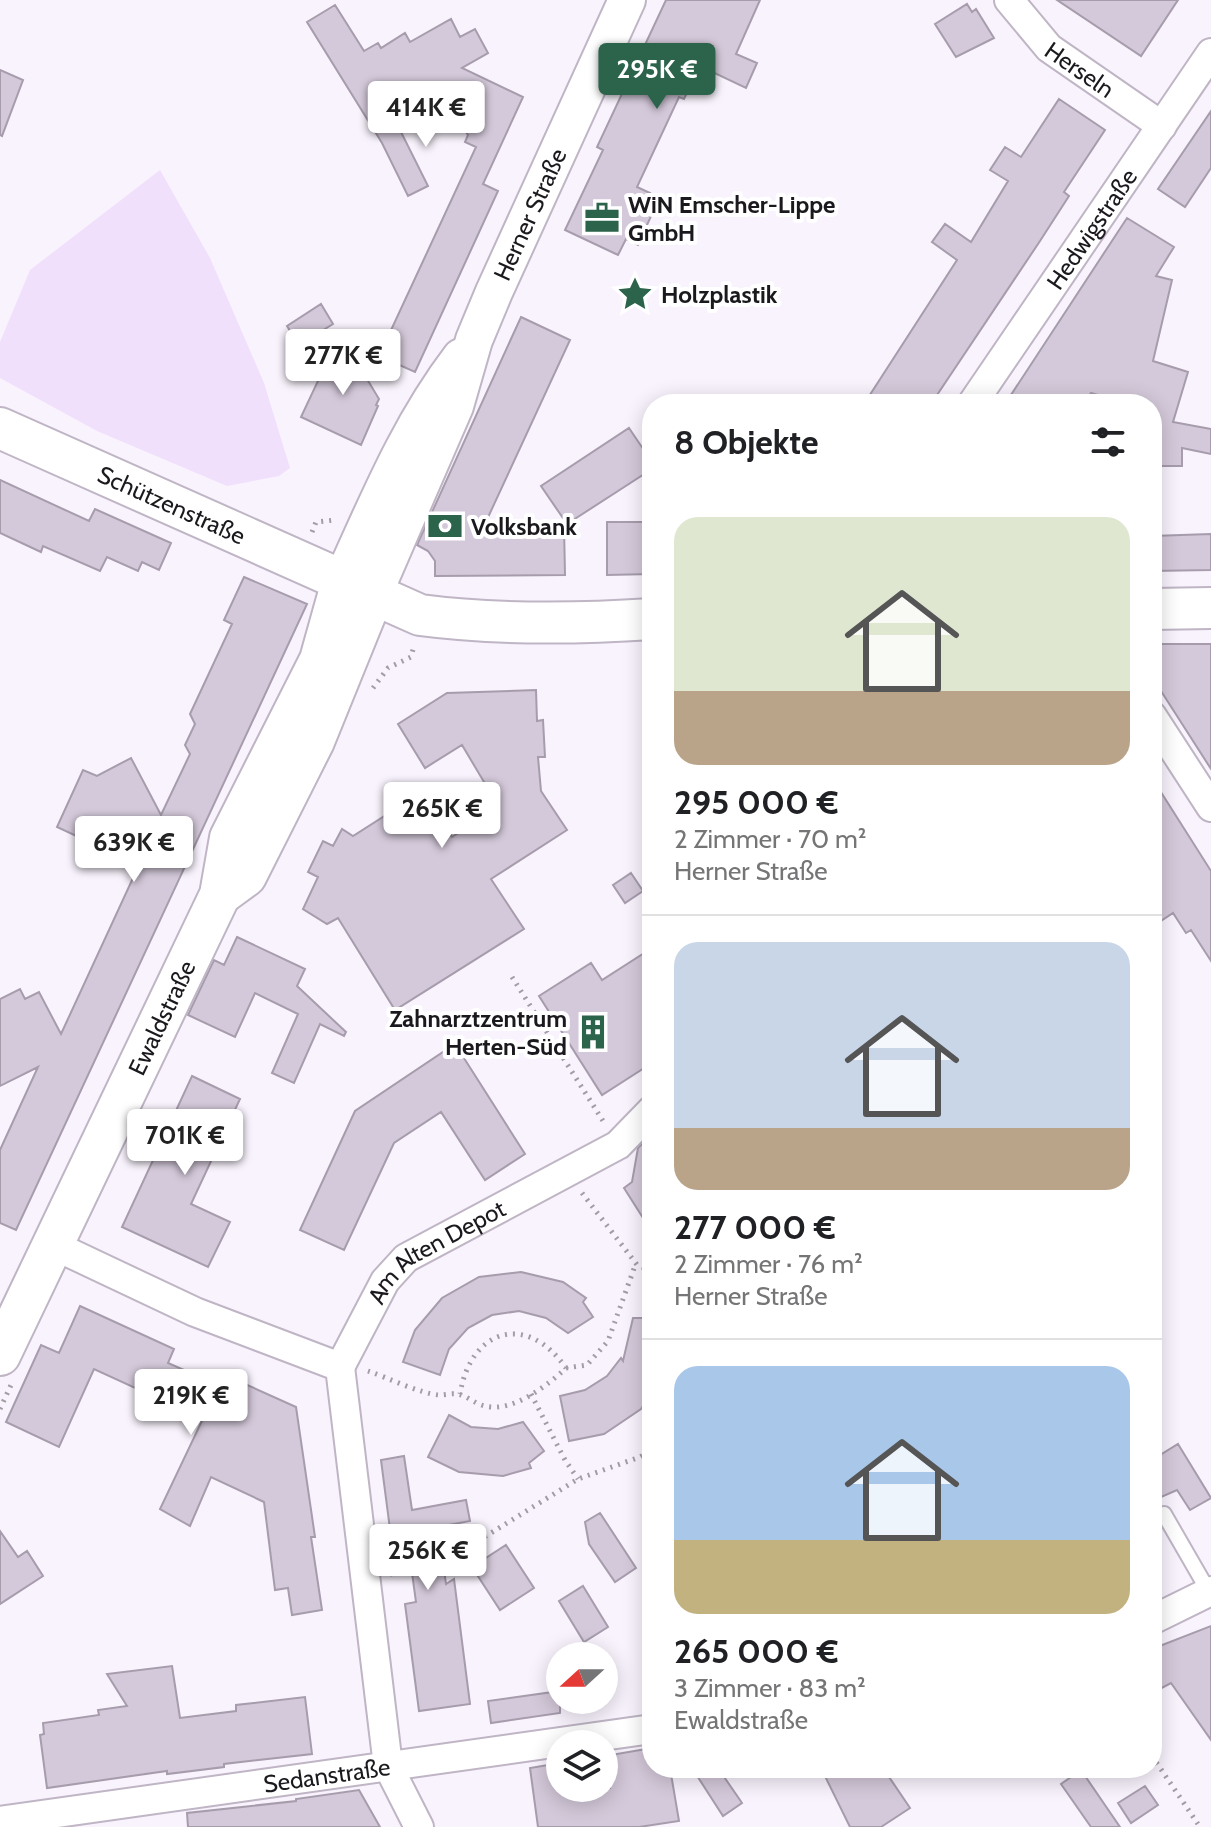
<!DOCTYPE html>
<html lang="de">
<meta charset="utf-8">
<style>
body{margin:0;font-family:Cabin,sans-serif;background:#f6f6f6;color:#202124;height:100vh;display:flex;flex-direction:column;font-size:30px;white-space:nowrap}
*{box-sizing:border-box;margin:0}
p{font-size:26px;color:#757577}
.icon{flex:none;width:44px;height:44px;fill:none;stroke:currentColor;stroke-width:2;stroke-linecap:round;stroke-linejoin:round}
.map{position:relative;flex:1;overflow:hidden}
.drawer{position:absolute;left:642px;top:394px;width:520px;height:1384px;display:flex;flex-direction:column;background:#fff;border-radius:32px;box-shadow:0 4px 20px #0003}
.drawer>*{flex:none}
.needle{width:52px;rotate:249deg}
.tools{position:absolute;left:546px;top:1642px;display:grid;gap:16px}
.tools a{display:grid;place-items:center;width:72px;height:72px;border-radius:50%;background:#fff;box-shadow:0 4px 20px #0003;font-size:40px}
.price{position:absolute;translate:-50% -68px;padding:0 18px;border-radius:8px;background:#fff;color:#222;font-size:26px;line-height:52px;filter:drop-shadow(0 2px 4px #0008)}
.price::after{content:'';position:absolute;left:50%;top:48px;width:24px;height:18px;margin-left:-12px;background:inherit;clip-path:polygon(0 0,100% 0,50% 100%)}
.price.selected{background:#2b634b;color:#fff}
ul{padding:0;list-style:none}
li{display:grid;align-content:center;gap:16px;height:424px;padding:0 32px}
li+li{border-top:2px solid #e0e0e0}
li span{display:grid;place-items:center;height:248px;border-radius:24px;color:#555}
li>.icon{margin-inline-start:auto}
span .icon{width:144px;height:144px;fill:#fffc;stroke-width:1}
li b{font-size:34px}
h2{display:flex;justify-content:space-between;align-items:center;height:96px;padding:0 32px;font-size:34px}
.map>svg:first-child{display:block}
</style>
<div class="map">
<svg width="1211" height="1827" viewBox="0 0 1211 1827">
<rect width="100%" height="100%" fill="#f9f3fd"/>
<path fill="#f1e0fb" d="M160,170L210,258L264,383L290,468L279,476L227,486L97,431L0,378V342L30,270Z"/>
<path fill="#d4c9da" stroke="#a69cac" stroke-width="2" d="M666,0H760L736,54L757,63L746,88L700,66L684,99L679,97L637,187L650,193L642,209L652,214L638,245L626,239L618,255L565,230L603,150L597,147Z
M1057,0H1178L1141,56Z
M967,4L972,12L976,9L994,38L956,57L935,24Z
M335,5L364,51L378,43L381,48L405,33L410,42L451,19L460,37L475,29L488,53L462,68L523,97L483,184L498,191L415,372L379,356L476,147L465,142L468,135L436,85L391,112L428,186L408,196L382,143L307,22Z
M0,70L23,80L2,136L0,135Z
M1059,99L1105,130L1064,192L1069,196L1040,241L931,404H864L957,260L932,242L945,224L971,242L1008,181L990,170L1005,147L1021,157Z
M1211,111V168L1185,207L1158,189Z
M1127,218L1174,247L1156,276L1172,280L1153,361L1188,372L1173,422L1211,429V454L1182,448V466H1159L1157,473L1152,472V404H1128L1091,393L1084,404H1005Z
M321,304L333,324L299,345L287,326Z
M521,317L570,340L484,526H564L565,575L435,576V561L428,551L417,545Z
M340,334L379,399L376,405L378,406L361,445L301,417Z
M629,428L652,462V469L567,524L541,486Z
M0,480L89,521L95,509L171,543L159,570L142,562L138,571L107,557L100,571L43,546L41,552L0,533Z
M607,522H652V574L607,575Z
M1211,534V570L1152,571V536Z
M244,577L307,604L16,1230L0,1223V1150L38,1067L0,1086V999L20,989L25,999L39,992L61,1034L139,865L57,827L83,770L97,776L131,758L161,815L190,754L185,745L195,724L190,714L232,624L224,620Z
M1152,644H1211V769L1152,677Z
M536,690L537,721L543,720L545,757H538L541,791L567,830L491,879L524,929L395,1010L338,918L327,924L303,909L318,877L308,872L323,841L333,846L342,829L353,836L422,792L452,837L488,814L487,787L462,745L425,768L398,724L447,693Z
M1152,778L1211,871V961L1191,930L1186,933L1173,913L1152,927Z
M631,873L643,891L625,903L613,885Z
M237,937L305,969L297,986L346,1032L344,1036L320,1024L294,1083L272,1073L298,1014L255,993L235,1037L188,1015L214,960L224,965Z
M652,948V1063L602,1095L539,996L591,963L602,980Z
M455,1044L525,1154L485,1180L441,1112L394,1143L344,1250L300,1230L355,1111Z
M192,1076L240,1099L191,1204L230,1222L208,1267L122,1227Z
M649,1137L652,1138V1232L624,1188L632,1182L638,1148Z
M521,1272L563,1282L586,1298L583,1302L593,1317L568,1333L546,1318L519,1311L492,1315L468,1328L449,1349L440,1375L403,1362L415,1330L442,1298L479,1277Z
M80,1306L174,1349L168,1363L220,1386L225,1375L296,1407L315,1537H311L322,1610L292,1615L288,1588L275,1590L264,1502L211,1477L190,1526L160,1509L210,1404L164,1384L157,1398L94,1369L59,1447L6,1422L41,1345L59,1353Z
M633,1318H652V1393L641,1409L604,1434L569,1441L560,1396L585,1390L607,1376L621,1358L623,1361Z
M449,1415L471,1427L498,1429L523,1422L544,1451L529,1463L531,1468L503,1476L459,1472L428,1457Z
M1178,1444L1211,1498L1190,1510L1177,1490L1152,1501V1460Z
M404,1456L412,1510L466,1500L470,1521L438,1527L446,1584L454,1579L470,1704L419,1711L405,1604L416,1602L410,1558L394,1560L381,1460Z
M600,1513L636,1568L615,1582L589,1544L585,1522Z
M0,1531L18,1557L27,1551L43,1576L0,1604Z
M506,1545L534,1588L500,1610L472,1567Z
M583,1586L608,1627L584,1642L559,1601Z
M1211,1626V1740L1171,1683L1152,1693V1649Z
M172,1666L180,1718L236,1711V1705L305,1697L312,1754L224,1764V1767L167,1774V1771L47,1788L40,1735L44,1734L43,1723L99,1715L98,1710L127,1706L107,1674Z
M560,1691V1713L491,1723L488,1701Z
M652,1748V1768H670L679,1821L639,1827H538L530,1768L560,1763V1788H610L605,1756Z
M692,1768H718L742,1803L723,1816Z
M821,1768H883L910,1808L881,1827H850Z
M1081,1770L1120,1827H1091L1061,1784Z
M1145,1786L1158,1805L1131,1823L1118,1803Z
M359,1790L380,1827H188L187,1813L296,1801V1799Z"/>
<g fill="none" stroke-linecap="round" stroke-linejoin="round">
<g stroke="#bfb5c5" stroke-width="18">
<path id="service" d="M1152,1518L1164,1514L1209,1592"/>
</g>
<g stroke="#bfb5c5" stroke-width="32">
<g id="minor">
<path id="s1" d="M1009,0L1049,48L1162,126"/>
<path id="s2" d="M972,404L1211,53"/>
<path d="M1152,716L1211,807"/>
<path d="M53,1245L195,1312L340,1367L388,1766L419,1827"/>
<path id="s3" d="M340,1367L385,1281L406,1258L618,1145L652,1110"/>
<path d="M1152,1620L1211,1591"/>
<path id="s4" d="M0,1821L652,1729"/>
</g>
</g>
<g stroke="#bfb5c5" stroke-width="40">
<g id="tertiary">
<path d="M343,578C378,501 409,425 461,357"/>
<path id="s5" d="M374,593L455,406L474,340L494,292L627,0"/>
</g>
</g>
<g stroke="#bfb5c5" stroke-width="44">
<g id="secondary">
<path id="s6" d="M0,428L420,615C496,625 576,624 652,619"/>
<path d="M1152,609L1211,608"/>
<path d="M220,895L246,876L314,741L374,593"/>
<path id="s7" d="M0,1355L220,895L230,838L320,660L343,578"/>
</g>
</g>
<path stroke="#a29da5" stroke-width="5" stroke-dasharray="2 6" stroke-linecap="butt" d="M312,532L316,522L335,520
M373,688L388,668L411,657L414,646
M512,977L605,1124
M582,1193L638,1266L652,1270
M566,1368L587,1365L608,1341L636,1263
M368,1371C389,1378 418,1393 439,1395C445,1395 451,1393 457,1394C466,1395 475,1404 485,1406C512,1413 547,1386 566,1368C527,1312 471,1328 460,1394
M531,1394L565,1460L578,1479
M0,1409L11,1385
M390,1574L436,1567L578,1479L640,1457L652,1450
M1152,1756L1200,1827"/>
<use href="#service" stroke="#fff" stroke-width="14"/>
<use href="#minor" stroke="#fff" stroke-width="28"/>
<use href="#tertiary" stroke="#fff" stroke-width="36"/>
<use href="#secondary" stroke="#fff" stroke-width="40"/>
</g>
<defs>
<g id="office-bare" transform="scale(2.76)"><path d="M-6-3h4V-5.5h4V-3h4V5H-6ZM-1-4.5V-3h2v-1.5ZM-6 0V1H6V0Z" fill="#2b634b" stroke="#fff" stroke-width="2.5" paint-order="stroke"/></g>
<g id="sight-bare" transform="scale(2.76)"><path d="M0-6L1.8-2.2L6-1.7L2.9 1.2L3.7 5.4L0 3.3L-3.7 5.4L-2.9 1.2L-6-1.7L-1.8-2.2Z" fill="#2b634b" stroke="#fff" stroke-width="2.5" paint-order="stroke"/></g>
<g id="bank-bare" transform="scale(2.76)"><path d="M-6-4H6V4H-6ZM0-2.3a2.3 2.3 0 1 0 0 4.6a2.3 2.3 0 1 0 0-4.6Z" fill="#2b634b" stroke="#fff" stroke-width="2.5" paint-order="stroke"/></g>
<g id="building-bare" transform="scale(2.76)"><path d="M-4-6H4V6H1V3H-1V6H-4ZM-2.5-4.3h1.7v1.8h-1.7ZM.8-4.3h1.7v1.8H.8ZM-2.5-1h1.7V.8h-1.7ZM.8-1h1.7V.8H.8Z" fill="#2b634b" stroke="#fff" stroke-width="2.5" paint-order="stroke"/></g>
</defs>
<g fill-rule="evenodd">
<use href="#office-bare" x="602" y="218"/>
<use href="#sight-bare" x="635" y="294"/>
<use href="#bank-bare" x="445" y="526"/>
<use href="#building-bare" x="593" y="1032"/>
</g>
<g text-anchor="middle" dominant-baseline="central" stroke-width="8" stroke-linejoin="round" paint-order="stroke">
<g font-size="24" fill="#1c191e" stroke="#fff">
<text stroke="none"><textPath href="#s1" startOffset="100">Herseln</textPath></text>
<text stroke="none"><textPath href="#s5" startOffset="410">Herner Straße</textPath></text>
<text stroke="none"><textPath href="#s2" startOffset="212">Hedwigstraße</textPath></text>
<text stroke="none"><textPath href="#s6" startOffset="188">Schützenstraße</textPath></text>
<text stroke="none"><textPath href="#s7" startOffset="374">Ewaldstraße</textPath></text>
<text stroke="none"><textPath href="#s3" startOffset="156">Am Alten Depot</textPath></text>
<text stroke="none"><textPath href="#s4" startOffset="330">Sedanstraße</textPath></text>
</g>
<g font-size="24" font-weight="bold" fill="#1c191e" stroke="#fff" text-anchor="start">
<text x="628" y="204">WiN Emscher-Lippe<tspan x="628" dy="28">GmbH</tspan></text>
<text x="661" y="294">Holzplastik</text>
<text x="471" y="526">Volksbank</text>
<text x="567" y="1018" text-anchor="end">Zahnarztzentrum<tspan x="567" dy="28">Herten-Süd</tspan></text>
</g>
</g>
</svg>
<div class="tools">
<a><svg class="needle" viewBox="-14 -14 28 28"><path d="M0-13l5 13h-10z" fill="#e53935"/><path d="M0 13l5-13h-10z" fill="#757577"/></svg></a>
<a><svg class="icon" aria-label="layers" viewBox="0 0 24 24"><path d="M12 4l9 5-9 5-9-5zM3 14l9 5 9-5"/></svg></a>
</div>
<b class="price selected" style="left:657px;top:111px">295K €</b>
<b class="price" style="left:426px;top:149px">414K €</b>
<b class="price" style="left:343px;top:397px">277K €</b>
<b class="price" style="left:442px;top:850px">265K €</b>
<b class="price" style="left:134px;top:884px">639K €</b>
<b class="price" style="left:185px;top:1177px">701K €</b>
<b class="price" style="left:191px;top:1437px">219K €</b>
<b class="price" style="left:428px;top:1592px">256K €</b>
<section class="drawer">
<h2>8 Objekte<svg class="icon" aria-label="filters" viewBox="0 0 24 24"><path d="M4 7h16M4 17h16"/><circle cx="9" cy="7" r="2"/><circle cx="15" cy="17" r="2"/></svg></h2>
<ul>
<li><span style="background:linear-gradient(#dfe7d0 70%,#b9a48a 0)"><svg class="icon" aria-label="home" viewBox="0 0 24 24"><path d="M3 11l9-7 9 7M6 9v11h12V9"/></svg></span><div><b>295 000 €</b><p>2 Zimmer · 70 m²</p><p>Herner Straße</p></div></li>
<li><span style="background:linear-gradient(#c9d6e8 75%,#b9a48a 0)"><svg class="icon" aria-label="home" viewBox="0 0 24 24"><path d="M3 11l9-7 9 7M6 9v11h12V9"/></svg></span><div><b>277 000 €</b><p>2 Zimmer · 76 m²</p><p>Herner Straße</p></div></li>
<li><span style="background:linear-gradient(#a9c7e8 70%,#c2b280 0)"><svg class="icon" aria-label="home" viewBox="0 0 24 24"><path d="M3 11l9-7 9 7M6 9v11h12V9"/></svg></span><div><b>265 000 €</b><p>3 Zimmer · 83 m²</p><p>Ewaldstraße</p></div></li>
</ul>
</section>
</div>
